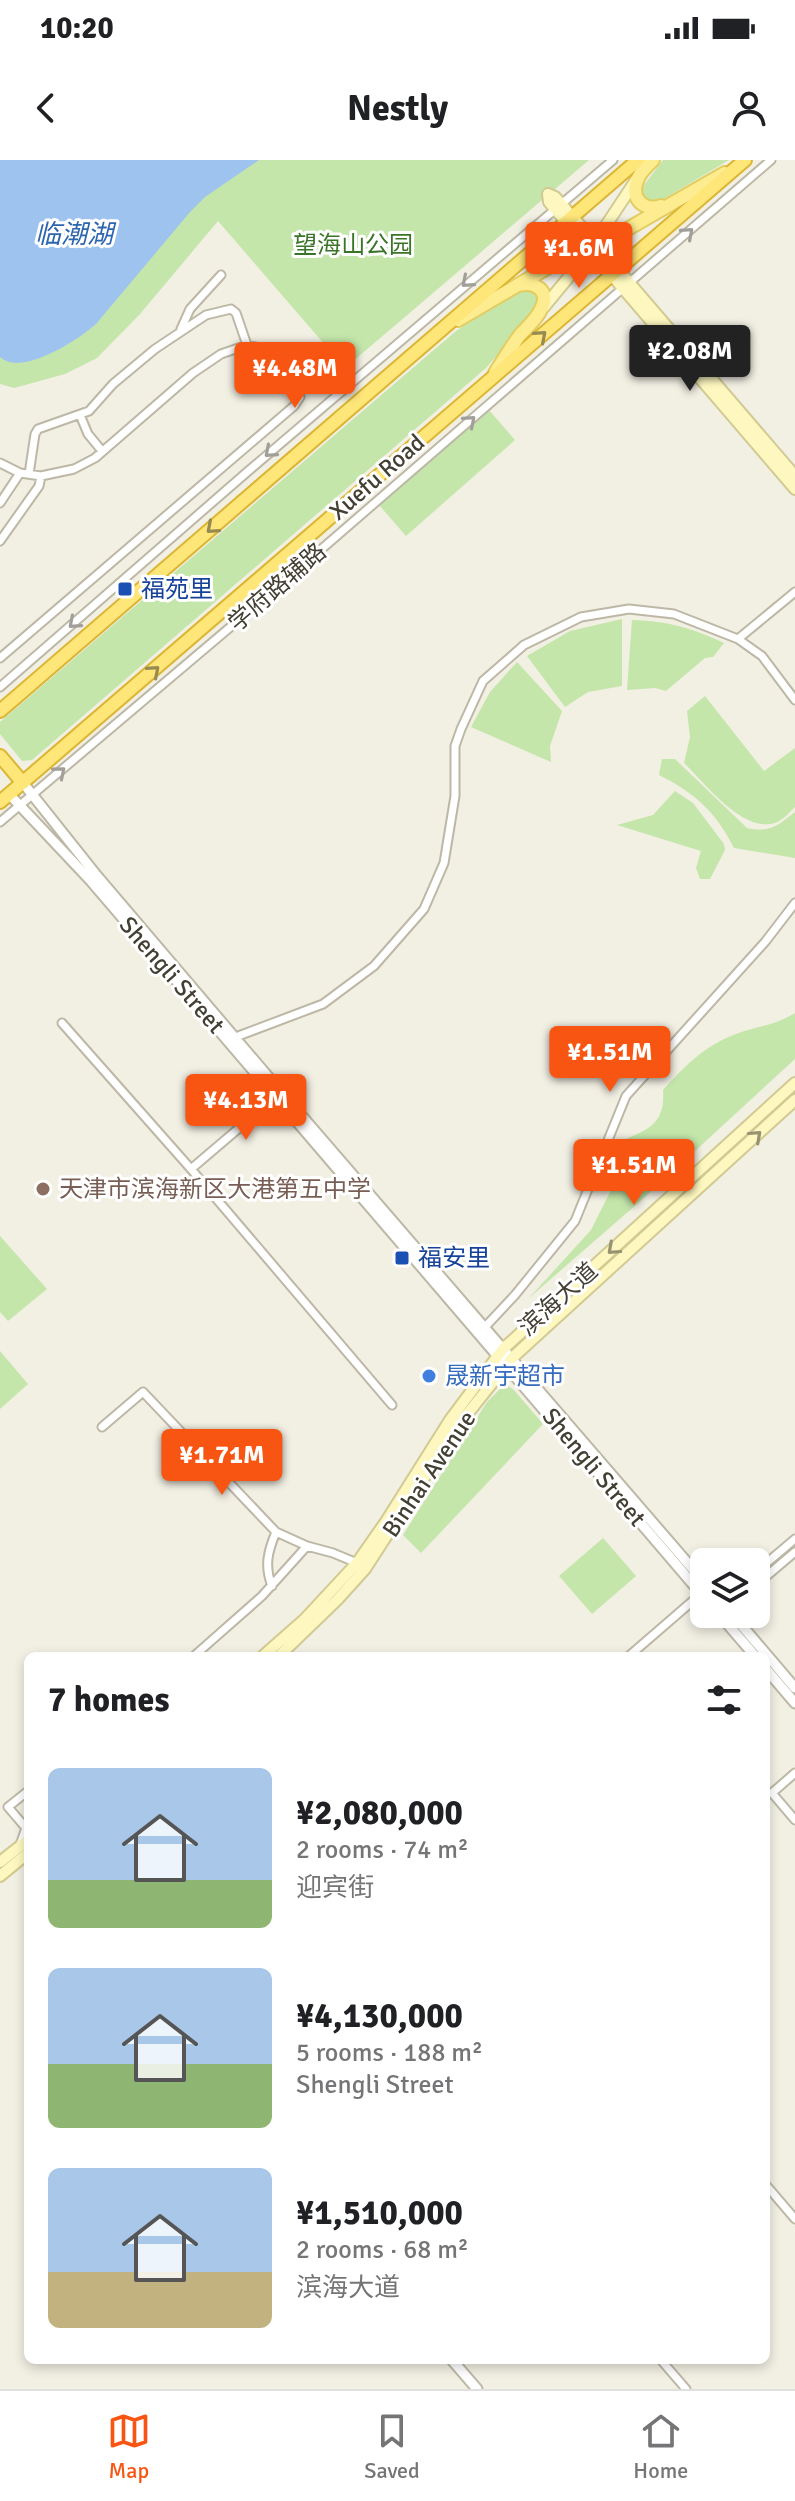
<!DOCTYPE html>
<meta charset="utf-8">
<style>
body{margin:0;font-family:Signika,"Noto Sans SC",sans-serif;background:#f2f2f2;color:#202124;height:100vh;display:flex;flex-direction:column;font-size:30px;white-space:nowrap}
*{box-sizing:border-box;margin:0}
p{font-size:26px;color:#757577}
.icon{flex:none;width:44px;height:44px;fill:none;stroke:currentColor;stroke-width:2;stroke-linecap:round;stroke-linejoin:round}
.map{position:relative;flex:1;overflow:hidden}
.sheet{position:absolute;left:24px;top:1492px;width:746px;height:712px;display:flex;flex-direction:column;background:#fff;border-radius:12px;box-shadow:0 4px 12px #0003}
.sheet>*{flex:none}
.tools{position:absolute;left:690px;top:1388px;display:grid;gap:16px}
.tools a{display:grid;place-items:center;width:80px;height:80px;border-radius:12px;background:#fff;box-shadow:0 4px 12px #0003;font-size:40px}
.price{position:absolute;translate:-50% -68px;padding:0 18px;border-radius:8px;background:#f95512;color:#fff;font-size:26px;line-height:52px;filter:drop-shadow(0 2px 4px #0008)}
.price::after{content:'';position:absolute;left:50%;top:48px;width:24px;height:18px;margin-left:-12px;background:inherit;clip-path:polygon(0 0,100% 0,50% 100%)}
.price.on{background:#222;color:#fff}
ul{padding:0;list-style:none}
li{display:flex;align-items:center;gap:24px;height:200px;padding:0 24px}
li span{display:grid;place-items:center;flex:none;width:224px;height:160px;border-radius:12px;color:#555}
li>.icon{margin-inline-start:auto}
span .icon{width:96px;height:96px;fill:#fffc;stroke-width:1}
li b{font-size:34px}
h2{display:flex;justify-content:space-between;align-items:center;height:96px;padding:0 24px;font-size:34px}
.status{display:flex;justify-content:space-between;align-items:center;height:56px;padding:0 40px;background:#fff;direction:ltr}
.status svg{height:22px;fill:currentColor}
header{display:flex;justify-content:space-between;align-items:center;height:104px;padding:0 24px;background:#fff;font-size:36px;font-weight:700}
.menu{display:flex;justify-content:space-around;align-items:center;height:112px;border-top:2px solid #e0e0e0;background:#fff;font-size:22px;color:#757577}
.menu a{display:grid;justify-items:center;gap:4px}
.menu .on{color:#f95512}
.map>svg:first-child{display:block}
</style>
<div class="status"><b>10:20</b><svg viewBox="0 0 49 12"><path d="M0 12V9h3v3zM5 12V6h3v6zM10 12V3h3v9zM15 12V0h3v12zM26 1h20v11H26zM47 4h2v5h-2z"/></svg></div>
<header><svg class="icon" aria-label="back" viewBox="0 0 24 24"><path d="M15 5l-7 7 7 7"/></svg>Nestly<svg class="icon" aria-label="person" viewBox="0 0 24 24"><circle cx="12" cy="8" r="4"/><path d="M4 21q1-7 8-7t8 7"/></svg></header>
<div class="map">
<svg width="795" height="2229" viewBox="0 0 795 2229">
<rect width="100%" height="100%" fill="#f2efe3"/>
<path fill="#c4e6ab" d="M0,0H589L345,208L218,61L140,154L97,198L65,214L14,228L0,224Z
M663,0H729L657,43L645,39L641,29Z
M526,126L541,136L537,149L486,208L32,600L22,601L0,574V562L456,171Z
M489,250L515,280L406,376L379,345Z
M622,459V526L588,532L565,547L527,496L570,471Z
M632,460C668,461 692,468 724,483L713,497L705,498L666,531L655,528L627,530Z
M517,502L562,551L550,586L551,602L471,567L490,532Z
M705,536L764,611L795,588V647C789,653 783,660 775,663C742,673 706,624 684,603L690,577L687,551Z
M662,599H675L747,668C770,673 777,666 795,652V698L734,688C716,652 695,633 659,615Z
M675,631L693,643L724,684L725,690L710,719H700L696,708L701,691L617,665L653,655Z
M795,853V899L645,1037L529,1138L591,1070L612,1028L626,979C652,968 665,961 663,930C684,907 702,888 731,876C754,866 772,867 795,853Z
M0,1076L47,1129L8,1161L0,1152Z
M0,1191L28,1224L0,1249Z
M505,1224L514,1230L543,1264L421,1393L403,1375L487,1242Z
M603,1378L636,1416L592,1454L559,1416Z"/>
<path fill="#9ec3ef" d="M0,0H259L205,37L190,52L96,164C78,180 22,217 0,197Z"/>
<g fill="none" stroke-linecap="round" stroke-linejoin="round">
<g stroke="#bdb8a6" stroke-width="11">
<path id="minor" d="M181,169L190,149L221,115
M80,255L88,274L102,291
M0,303L20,313L41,316L74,309L95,298L193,213L221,194L247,185L264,189L279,199L296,221L300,237L294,246L0,498
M29,314L35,274L38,269L89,251L113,224L155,189L206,155L231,149L236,153L247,185
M0,343L20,313
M0,381L39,326L41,316
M738,479L795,432
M0,527L246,313L613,0
M0,662L280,425L771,0
M62,863L191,1009L392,1245
M233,878L323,844L374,806L424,749L444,703L455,636V586L461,569L483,521L524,485L581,457L629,449L674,454L738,479L762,496L795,540
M191,1009L278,935
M485,1167L515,1135L575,1061L626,936L765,782L795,743
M102,1267L143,1232L276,1372L307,1386L333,1393L357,1403
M756,1412L795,1379
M756,1425L795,1392
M272,1426C264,1406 268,1391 276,1372
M194,1496L262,1436L307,1386
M629,1496L703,1432
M795,1613L772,1633L795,1660
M20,1685L26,1668L8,1647L28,1631
M766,2025L795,2059
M661,2200L686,2229"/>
</g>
<g stroke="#bdb8a6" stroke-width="13">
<path id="tertiary" d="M23,623L97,716L281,932L704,1422
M9,634L91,721L704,1437
M719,1454L755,1496
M732,1454L795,1528
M766,1509L795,1543
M452,2200L477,2229"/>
</g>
<g stroke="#d2ca93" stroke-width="14">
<path id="secondary" d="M548,34L549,42L795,329
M548,34L555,37L585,71L795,316
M589,85L601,73L636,20
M544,147L591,90
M263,1496L305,1459L357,1403L387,1360L450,1260L503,1189L795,923
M279,1496L337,1440L365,1409L457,1267L512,1198L795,940
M0,1702L28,1680
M0,1716L28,1693"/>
</g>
<g stroke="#e3cd60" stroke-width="16">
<path id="primary" d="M653,0C647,6 639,13 637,21C630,38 644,52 661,46
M591,90L725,13
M458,160L564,98L588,86
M495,213C503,200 511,187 520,175C527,167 537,159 541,149C551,131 535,121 519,125"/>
</g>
<g stroke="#dcb532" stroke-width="16">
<path id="trunk" d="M0,551L638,0
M0,596L23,623
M0,642L745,0"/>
</g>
<use href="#minor" stroke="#fff" stroke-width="7"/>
<use href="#tertiary" stroke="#fff" stroke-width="9"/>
<use href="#secondary" stroke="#fef8c0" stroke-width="10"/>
<use href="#primary" stroke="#feed90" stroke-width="12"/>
<use href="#trunk" stroke="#fee679" stroke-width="12"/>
</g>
<defs><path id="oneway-chevron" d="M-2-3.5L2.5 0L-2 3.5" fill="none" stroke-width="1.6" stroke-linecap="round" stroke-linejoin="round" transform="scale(2)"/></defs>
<g stroke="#a19f99">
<use href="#oneway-chevron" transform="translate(688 73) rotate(-41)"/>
<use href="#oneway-chevron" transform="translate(467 122) rotate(139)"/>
<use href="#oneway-chevron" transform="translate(470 261) rotate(-41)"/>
<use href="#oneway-chevron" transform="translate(270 292) rotate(139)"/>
<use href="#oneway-chevron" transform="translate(74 463) rotate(139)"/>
<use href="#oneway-chevron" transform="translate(60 612) rotate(-40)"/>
</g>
<g stroke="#978a52">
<use href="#oneway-chevron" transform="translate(541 176) rotate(-41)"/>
<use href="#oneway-chevron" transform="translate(212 368) rotate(139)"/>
<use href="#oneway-chevron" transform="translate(154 511) rotate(-41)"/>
</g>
<g stroke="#979272">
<use href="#oneway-chevron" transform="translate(756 976) rotate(-42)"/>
<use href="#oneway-chevron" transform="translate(613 1089) rotate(138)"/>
</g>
<g fill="#1a4fb4" stroke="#fff" stroke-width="3">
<rect x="117" y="421" width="16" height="16" rx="4"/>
<rect x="394" y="1090" width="16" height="16" rx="4"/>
</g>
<circle fill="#8d6e63" stroke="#fff" stroke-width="3" cx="43" cy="1029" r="8"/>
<circle fill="#3f7fe0" stroke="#fff" stroke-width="3" cx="429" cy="1216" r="8"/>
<g text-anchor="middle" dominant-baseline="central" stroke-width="6" stroke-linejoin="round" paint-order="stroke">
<g font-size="24" fill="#3a7428" stroke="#fff">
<text x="353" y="85">望海山公园</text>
</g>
<g font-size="24" fill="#433f33" stroke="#fff">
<text transform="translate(377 317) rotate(-41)">Xuefu Road</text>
<text transform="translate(277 427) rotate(-41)">学府路辅路</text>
<text transform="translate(172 815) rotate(49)">Shengli Street</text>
<text transform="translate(558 1139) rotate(-42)">滨海大道</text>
<text transform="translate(594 1307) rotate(50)">Shengli Street</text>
<text transform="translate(429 1314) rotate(-56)">Binhai Avenue</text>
</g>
<g font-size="24" fill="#164399" stroke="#fff" text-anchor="start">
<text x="141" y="429">福苑里</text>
<text x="418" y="1098">福安里</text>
</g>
<g font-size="24" fill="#785e54" stroke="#fff" text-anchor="start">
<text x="59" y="1029">天津市滨海新区大港第五中学</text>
</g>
<g font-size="24" fill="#366cbe" stroke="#fff" text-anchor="start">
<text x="445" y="1216">晟新宇超市</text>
</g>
<g font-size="26" font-style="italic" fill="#2e66ae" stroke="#fff">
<text x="74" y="75">临潮湖</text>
</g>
</g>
</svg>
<div class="tools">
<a><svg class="icon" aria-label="layers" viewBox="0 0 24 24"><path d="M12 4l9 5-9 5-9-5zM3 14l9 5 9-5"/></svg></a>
</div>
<b class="price" style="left:579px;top:130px">¥1.6M</b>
<b class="price on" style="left:690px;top:233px">¥2.08M</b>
<b class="price" style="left:295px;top:250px">¥4.48M</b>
<b class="price" style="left:610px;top:934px">¥1.51M</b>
<b class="price" style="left:246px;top:982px">¥4.13M</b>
<b class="price" style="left:634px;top:1047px">¥1.51M</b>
<b class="price" style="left:222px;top:1337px">¥1.71M</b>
<section class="sheet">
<h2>7 homes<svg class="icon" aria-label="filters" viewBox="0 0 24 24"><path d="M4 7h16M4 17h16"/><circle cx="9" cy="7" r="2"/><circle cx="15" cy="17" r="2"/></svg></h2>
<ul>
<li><span style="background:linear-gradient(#a9c7e8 70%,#8fb573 0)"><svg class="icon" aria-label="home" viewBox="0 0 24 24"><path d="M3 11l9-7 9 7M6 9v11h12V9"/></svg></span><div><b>¥2,080,000</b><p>2 rooms · 74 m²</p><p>迎宾街</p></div></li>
<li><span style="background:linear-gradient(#a9c7e8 60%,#8fb573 0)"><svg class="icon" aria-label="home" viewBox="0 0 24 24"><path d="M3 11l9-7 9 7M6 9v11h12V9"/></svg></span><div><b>¥4,130,000</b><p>5 rooms · 188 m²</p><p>Shengli Street</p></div></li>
<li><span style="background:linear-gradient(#a9c7e8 65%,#c2b280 0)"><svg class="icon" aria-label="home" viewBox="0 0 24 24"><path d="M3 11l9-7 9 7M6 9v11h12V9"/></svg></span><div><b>¥1,510,000</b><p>2 rooms · 68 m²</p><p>滨海大道</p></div></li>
</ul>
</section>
</div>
<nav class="menu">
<a class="on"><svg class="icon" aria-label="map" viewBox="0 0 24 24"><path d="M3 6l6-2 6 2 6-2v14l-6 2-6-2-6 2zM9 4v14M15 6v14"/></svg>Map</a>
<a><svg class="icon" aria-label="saved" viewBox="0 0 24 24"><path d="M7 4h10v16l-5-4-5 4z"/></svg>Saved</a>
<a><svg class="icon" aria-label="home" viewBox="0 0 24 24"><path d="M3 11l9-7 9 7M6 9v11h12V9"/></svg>Home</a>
</nav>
